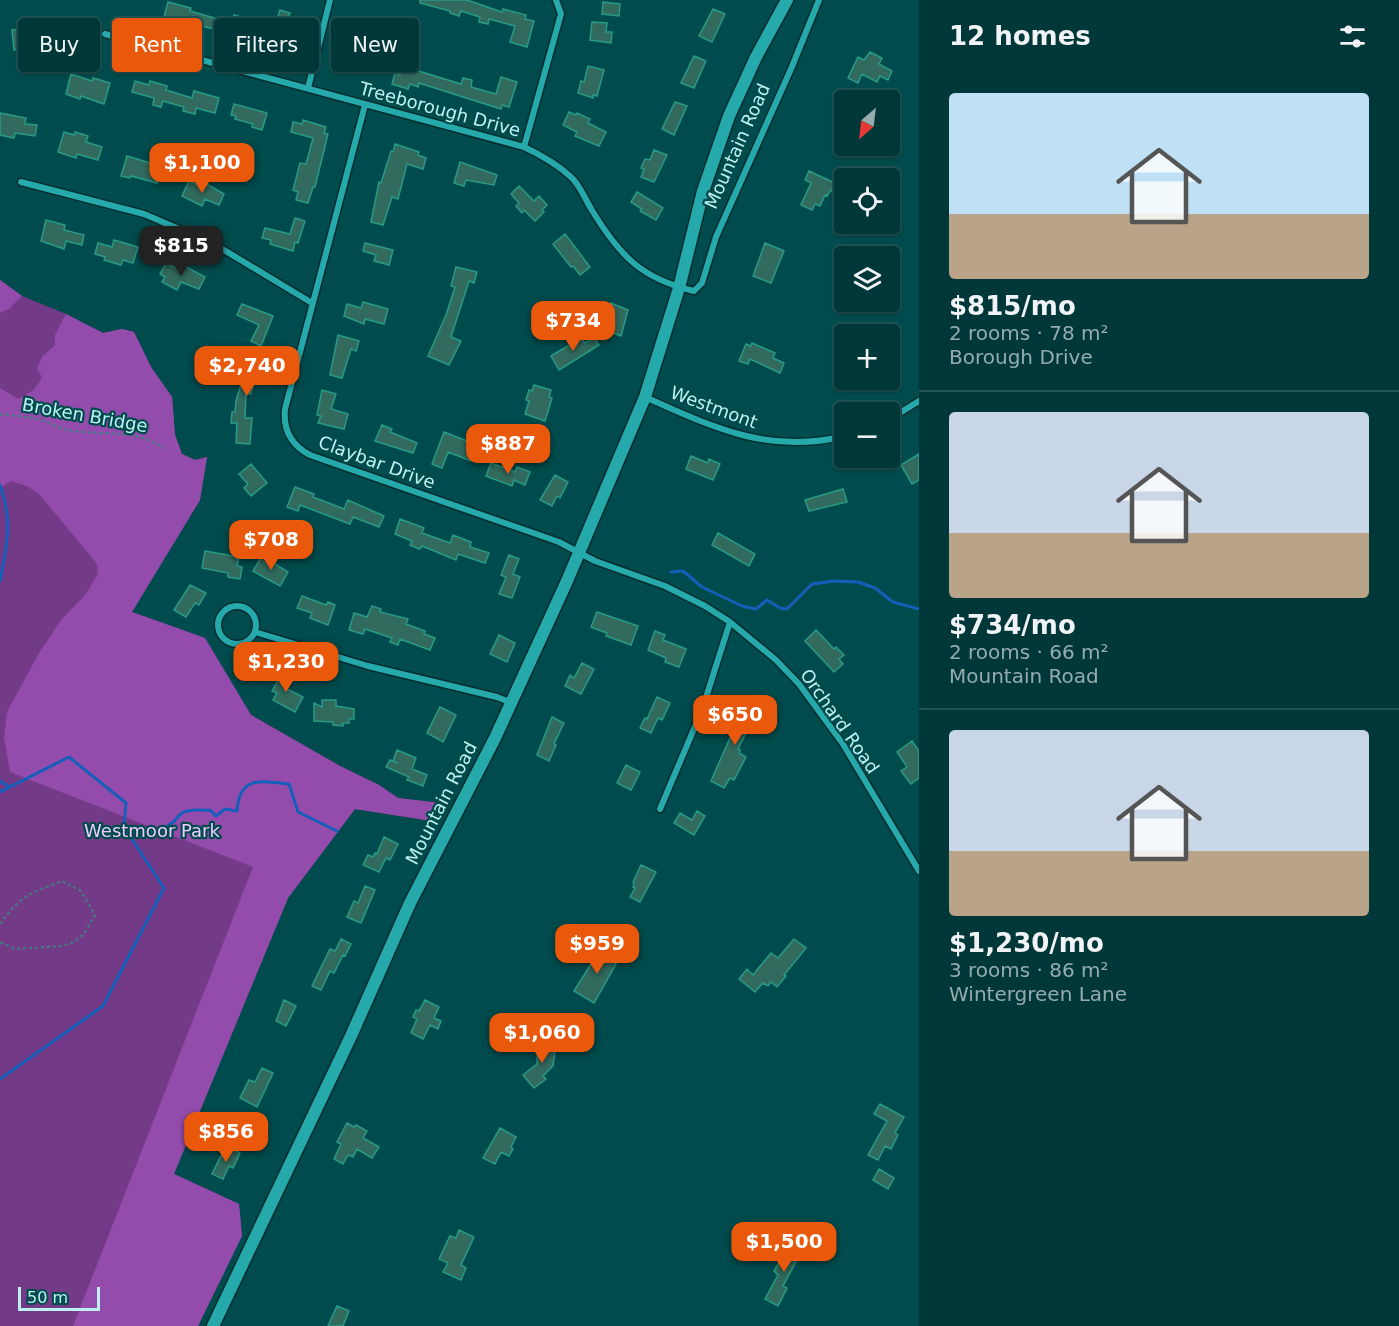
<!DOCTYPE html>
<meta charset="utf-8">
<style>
body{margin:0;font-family:"DejaVu Sans",sans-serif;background:#0a3f42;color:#f1f3f6;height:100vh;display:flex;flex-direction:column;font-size:22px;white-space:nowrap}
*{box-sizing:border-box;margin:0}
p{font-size:20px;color:#95acaf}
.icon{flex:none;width:33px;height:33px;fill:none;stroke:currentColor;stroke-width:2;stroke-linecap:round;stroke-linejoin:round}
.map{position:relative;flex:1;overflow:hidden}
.details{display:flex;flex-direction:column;background:#00383a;width:480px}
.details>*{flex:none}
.banner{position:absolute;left:18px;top:18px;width:570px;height:54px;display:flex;gap:12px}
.needle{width:39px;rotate:208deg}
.controls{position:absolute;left:834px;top:90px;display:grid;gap:12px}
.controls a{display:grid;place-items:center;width:66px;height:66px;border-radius:6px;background:#00383a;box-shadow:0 2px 4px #0004,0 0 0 2px #225254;font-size:30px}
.scale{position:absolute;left:18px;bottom:15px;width:82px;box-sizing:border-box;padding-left:6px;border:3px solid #bdf1f1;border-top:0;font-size:16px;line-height:21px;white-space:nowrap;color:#bdf1f1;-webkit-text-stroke:4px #004b4d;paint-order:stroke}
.price{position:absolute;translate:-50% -51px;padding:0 14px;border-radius:12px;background:#ea580c;color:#fff;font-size:20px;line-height:39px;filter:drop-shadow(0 2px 3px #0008)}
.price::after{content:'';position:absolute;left:50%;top:36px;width:18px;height:14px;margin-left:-9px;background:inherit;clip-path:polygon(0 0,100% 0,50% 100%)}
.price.selected{background:#222;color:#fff}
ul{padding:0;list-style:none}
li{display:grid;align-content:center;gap:12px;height:318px;padding:0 30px}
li+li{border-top:2px solid #225254}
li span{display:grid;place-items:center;height:186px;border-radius:6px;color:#555}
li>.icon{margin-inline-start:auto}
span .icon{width:108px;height:108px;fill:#fffc;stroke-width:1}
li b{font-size:26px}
h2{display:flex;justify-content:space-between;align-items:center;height:72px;padding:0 30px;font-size:26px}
.chip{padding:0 21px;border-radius:6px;background:#00383a;box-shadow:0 2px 4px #0004,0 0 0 2px #225254;font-size:21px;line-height:54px}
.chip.selected{background:#ea580c;color:#fff}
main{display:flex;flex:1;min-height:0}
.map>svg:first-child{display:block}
</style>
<main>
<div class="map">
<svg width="919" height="1326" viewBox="0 0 919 1326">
<rect width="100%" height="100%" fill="#004b4d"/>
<path fill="#733b87" d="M0,280L22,296L66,314L103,333L122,329L134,332L151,367L172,397L175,435L182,454L195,460L207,457L200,500L132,612L205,638L251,715L340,766L379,785L398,798L440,803L432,821L355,809L288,898L174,1174L239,1204L242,1236L198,1326H0Z"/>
<path fill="#944cac" d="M0,280L22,296L9,309L0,313Z
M66,314L103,333L122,329L134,332L151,367L172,397L175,435L182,454L195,460L207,457L200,500L132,612L205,638L251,715L340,766L379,785L398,798L440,803L432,821L355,809L288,898L174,1174L239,1204L242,1236L198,1326H73L253,867L10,772L4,738L7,712L39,653L61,620L85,595L97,576L98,567L94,560L40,495L27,486L11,481L0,488V388L18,399L34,390L42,377L37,369L42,357L55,345V335Z"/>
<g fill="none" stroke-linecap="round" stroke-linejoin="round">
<path stroke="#155fba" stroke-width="3" d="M0,485C13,520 7,546 0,581
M671,572L683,571L702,587L742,606L756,609L767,600L780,608L787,609L812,584L834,581L858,582L875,588L893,602L919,609
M0,781L8,786
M0,792L69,757L126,803L124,827L164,888L103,1006L0,1079
M126,828C142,833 158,834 172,823C176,820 178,816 182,813C190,808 201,811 210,810L216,816L225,809L237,811C239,775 262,781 289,784L298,812L337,831"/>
</g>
<path fill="#326b5e" stroke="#269c86" stroke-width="1.5" d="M420,0H467L502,12L503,9L526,15L525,19L534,21L527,47L510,42L515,26L489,19L488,24L479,22L480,17L461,11L459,16L450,13V11L420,3Z
M168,2L191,8L190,11L218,19L219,17L232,21L234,15L244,18L238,38L221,33L222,31L164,17Z
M603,2L620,4L619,16L602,14Z
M713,9L725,14L712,42L699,36Z
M280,10L290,13L287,22L292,23L285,46L278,44L276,48L255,41L260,23L275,27Z
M592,22L607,23L606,32H612L611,43L590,40Z
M27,28L29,42L37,41L39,67L23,69L21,49L14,50L12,30Z
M352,30L364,33L357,56L371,61L368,72L353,67V70L345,68L344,62L339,60L346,37L350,39Z
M870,52L882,58L879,64L892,71L888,80L880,76L877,82L862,74L858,83L848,78L858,57L864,60Z
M694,56L706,61L694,88L681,83Z
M402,66L461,84L463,78L472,80L471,87L496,94L501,77L517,82L509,107L502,105L501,109L419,83L418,87L410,84L408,89L392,84L395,73L400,75Z
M588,66L604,70L597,96L593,95V98L578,93L581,81L584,82Z
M71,74L92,81L93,78L110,83L104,104L81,96L80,99L66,94Z
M135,81L149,85L150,81L167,86L166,90L192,98L194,91L219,98L215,113L196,108L195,114L183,111L184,107L163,101L161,107L153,105L154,98L132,92Z
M675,102L687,106L674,135L662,129Z
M234,104L267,113L262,130L252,127L253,124L235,119L236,116L231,115Z
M569,112L576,115L577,113L590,119L588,123L606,132L599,146L575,136L577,132L563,125Z
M0,113L26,118L25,124L37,125L35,136L15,133L14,138L0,135Z
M303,120L326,127L324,133L328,134L315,187H313L308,203L296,200L298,192L293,190L300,163L306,164L313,138L291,132L293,122L302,124Z
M64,132L74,135L75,132L88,136L86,142L102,147L98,160L77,154L76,158L58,152Z
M395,144L419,152L418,155L426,158L423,169L407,164L398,199L392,197L383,225L371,222L379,182L381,183L391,151L393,152Z
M654,150L667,155L654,182L641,177L644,169L641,168L645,159L650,160Z
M127,156L157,165L156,169L160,170L157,183L131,176L130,178L121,176Z
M460,162L497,175L494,185L466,180L464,186L454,183Z
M809,171L835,183L831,191H830L827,196L825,195L820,206L815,204L812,210L801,205L811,183L805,180Z
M189,181L203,187L205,183L224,194L219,205L205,199L202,206L182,196Z
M519,186L534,201L539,196L547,205L542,210L544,212L535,221L524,210L522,213L516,206L519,203L511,194Z
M637,192L663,208L656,220L640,211L642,209L631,202Z
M295,218L305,221L298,243L295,242L293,251L270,244L271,240L262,238L265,228L290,234Z
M46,220L65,225L64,230L84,235L82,245L66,241L64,249L41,241Z
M565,234L590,267L580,275L573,266L571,267L553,244Z
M114,240L138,247L133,263L123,260L121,265L104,260L105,257L95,254L98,243L112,247Z
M365,243L393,250L389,265L374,261L376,255L363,251Z
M765,243L784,251L771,283L753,276Z
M166,263L178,269L181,264L205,277L199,289L181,282L177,290L162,282L165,277L160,274Z
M456,267L477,272L474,283L469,281L451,337L461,341L449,365L428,356L446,315L455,287L451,286Z
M363,302L388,309L384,324L365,319L364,324L344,316L347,304L361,308Z
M611,303L628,310L621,336L606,330L611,327L603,324Z
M242,304L273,316L261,346L251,341L259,325L237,315Z
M338,335L359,341L356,351L351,349L342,378L330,375Z
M594,337L599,345L559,370L551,356L581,338L585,343Z
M752,343L775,353L773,358L784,363L780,373L750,359L748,364L739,361L746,344L751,346Z
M253,353L267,357L261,382L255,380L251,394L246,393L245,418H252L250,444L236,443L237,423H231L232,412H235L236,401L242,381L239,380L243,365L249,367Z
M534,385L551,390L549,397L552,398L545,421L525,414L529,401L526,400L529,390L532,391Z
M322,390L336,394L331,409L348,414L344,429L318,423L321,416L317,415Z
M382,425L392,429L390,432L417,443L413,453L375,441Z
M444,432L477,445L471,461L448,452L442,468L432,464Z
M919,454V480L912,484L901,465Z
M691,456L708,463L709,459L720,464L713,480L686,469Z
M491,463L515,472L517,467L530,472L525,485L514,480L512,486L486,476Z
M251,464L267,483L251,496L244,488L248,484L239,474Z
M555,475L568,482L560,498L557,496L552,506L540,500Z
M295,487L314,494L313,497L344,509L348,500L384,516L379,527L353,517L350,524L300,505L298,511L287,507Z
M843,489L847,502L809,511L805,500Z
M400,519L424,528L422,533L450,543L453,535L471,542L470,547L489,553L485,563L458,554L456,560L422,546L420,549L410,545L412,541L395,534Z
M718,533L755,554L749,566L712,545Z
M205,551L239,557L237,566L242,567L240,579L228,577V573L202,568Z
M509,555L519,559L513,574L520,577L512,598L499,594L506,577L501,575Z
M262,556L288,572L280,586L253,571Z
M190,585L206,593L199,605L195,603L186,617L174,610Z
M302,596L326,605L328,602L335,605L328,625L310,618L312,613L297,608Z
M372,606L381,609L380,612L408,619L406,624L425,631L424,634L435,638L430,650L400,639L398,645L390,642L392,638L365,629L363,634L349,630L354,613L367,617Z
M597,612L638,626L631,645L606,636L607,633L591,627Z
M816,630L834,649L836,647L844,655L839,659L843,664L834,672L805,641Z
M655,631L665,635L663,640L686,649L679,667L665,662L666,658L648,650Z
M499,635L515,643L507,662L490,654Z
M582,663L594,669L581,694L565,686L570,675L574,678Z
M284,670L294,675L287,689L303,697L295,712L273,700L277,693L272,691Z
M657,697L670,703L662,720L658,718L651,733L640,728L645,718L647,719Z
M741,698L759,707L738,749L740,750L739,753L746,757L734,780L730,778L724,788L711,781L741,713L735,711Z
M322,700H336V706L354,709V719H349V723H343V726L333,725V722L314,721V703L322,707Z
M440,707L456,715L443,742L427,733Z
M552,717L564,723L554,744L556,745L549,761L537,755Z
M912,741L919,751V778L911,784L901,771L907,767L897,752Z
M397,750L416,758L412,769L427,775L423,786L407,780L409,777L386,767L390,760L398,763L393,761Z
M626,765L640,772L631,790L617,783Z
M697,811L705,816L694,835L674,823L680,813L692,820Z
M384,837L398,844L390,860L386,858L379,872L363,865L368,855L373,857L375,853L377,854Z
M641,865L656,872L640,902L630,897L635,888L633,887L634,883L633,882Z
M365,886L375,890L361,923L347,917L354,901L358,903Z
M341,939L351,944L345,956L343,955L334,973L330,971L321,990L312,986L330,949L335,951Z
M794,939L806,948L784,975L786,976L777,987L771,982L768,986L763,983L755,992L739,979L747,969L753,975L771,953L778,958Z
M609,942L618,947L611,961L616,964L594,1003L574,991L591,964L595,967Z
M284,1000L296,1006L286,1026L276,1021Z
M425,1000L439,1007L434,1018L441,1021L438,1029L430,1025L423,1039L411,1033L417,1019L413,1017L416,1010L419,1011Z
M538,1043L556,1045L553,1066L543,1076L546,1079L534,1088L523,1075L537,1064Z
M262,1068L273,1073L257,1107L240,1098L249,1080L255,1082Z
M880,1104L904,1117L895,1133L898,1135L891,1149L885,1146L878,1160L868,1155L887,1121L874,1114Z
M347,1123L354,1127L356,1125L367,1131L363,1138L379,1147L372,1158L357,1149L353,1157L348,1155L343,1164L334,1159L341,1144L337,1142Z
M500,1128L516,1137L511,1147L513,1149L509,1156L501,1152L495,1164L483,1158Z
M229,1147L240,1153L233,1168L229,1166L223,1179L212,1174L221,1156L224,1157Z
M879,1169L894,1178L888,1189L873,1180Z
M459,1230L474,1237L461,1265L466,1268L461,1280L443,1272L448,1263L439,1259L450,1236L456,1238Z
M794,1238L802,1243L796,1254L799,1256L783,1286L787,1288L778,1306L765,1299L778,1275L774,1271Z
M337,1306L349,1311L343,1326H328Z"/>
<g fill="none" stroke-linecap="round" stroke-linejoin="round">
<g stroke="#062e2f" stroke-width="9">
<path id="street" d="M105,34L524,147C541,155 557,164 571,177C580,185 586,201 593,212C620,256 642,279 694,291L702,283L716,237L791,69L819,0
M308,88L330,0
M365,105L285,409C283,429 291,445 310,455L559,542L595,561L665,586L705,606L730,622L776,660L799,684L843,744L919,871
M524,147L561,14L556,0
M21,182L144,214L214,244L312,303
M645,397C712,427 770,455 844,436
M890,419L919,401
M218 625a19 19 0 1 1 38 0a19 19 0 1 1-38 0Z
M255,632L368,666L497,697L512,703
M660,809L702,710L730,622"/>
</g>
<g stroke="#062e2f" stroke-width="15">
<path id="secondary" d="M213,1326L351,1036L410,903L495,738L567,581L645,397L679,288L703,191L729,116L756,57L787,0"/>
</g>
<path stroke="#3c8081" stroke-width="2" stroke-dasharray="3 3" stroke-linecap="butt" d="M0,414C12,416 25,416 37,419C48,421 57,428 68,430C100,436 135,428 164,448
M0,924C20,896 30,893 62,881L81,891L95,915L84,934L74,942L62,946L15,949L0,942"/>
<use href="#street" stroke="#25a9ab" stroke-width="6"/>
<use href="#secondary" stroke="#25a9ab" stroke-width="12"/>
</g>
<g text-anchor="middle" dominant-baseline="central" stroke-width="4.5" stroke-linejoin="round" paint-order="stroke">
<g font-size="18" fill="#bdf1f1" stroke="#004b4d">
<text transform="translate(440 109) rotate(15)">Treeborough Drive</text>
<text transform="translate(737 146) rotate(-66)">Mountain Road</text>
<text transform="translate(714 407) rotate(20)">Westmont</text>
<text transform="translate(85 415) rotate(10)">Broken Bridge</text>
<text transform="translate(377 462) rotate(20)">Claybar Drive</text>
<text transform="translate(840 721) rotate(55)">Orchard Road</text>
<text transform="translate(441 803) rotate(-63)">Mountain Road</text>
</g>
<g font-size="18" fill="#efccfd" stroke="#004b4d">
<text x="152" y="830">Westmoor Park</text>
</g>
</g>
</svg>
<div class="controls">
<a><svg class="needle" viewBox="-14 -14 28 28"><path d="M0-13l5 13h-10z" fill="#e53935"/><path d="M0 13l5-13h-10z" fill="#95acaf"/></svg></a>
<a><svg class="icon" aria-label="locate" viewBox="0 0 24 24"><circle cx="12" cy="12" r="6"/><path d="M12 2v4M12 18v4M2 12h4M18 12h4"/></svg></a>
<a><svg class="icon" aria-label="layers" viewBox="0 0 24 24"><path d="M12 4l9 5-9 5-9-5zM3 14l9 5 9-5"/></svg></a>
<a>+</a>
<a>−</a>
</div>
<div class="scale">50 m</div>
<b class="price" style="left:202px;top:194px">$1,100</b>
<b class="price selected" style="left:181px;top:277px">$815</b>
<b class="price" style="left:573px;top:352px">$734</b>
<b class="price" style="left:247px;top:397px">$2,740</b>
<b class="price" style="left:508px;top:475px">$887</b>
<b class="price" style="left:271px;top:571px">$708</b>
<b class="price" style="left:286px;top:693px">$1,230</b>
<b class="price" style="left:735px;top:746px">$650</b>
<b class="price" style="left:597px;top:975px">$959</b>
<b class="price" style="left:542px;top:1064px">$1,060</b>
<b class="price" style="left:226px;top:1163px">$856</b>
<b class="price" style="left:784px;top:1273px">$1,500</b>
<div class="banner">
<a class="chip">Buy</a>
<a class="chip selected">Rent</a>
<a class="chip">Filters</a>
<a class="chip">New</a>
</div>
</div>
<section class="details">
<h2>12 homes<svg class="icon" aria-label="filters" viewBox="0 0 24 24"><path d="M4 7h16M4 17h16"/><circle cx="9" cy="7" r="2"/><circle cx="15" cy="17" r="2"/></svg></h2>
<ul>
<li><span style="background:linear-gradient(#bfe0f5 65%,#b9a48a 0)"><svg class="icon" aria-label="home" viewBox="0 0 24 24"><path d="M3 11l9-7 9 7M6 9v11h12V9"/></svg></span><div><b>$815/mo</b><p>2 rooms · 78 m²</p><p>Borough Drive</p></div></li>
<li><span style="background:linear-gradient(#c9d6e8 65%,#b9a48a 0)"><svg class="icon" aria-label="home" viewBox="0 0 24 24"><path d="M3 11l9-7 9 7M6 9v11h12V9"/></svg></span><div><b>$734/mo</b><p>2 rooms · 66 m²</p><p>Mountain Road</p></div></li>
<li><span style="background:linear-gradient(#c9d6e8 65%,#b9a48a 0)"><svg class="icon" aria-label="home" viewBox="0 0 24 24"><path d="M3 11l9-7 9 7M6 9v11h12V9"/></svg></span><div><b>$1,230/mo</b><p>3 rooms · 86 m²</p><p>Wintergreen Lane</p></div></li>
</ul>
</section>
</main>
